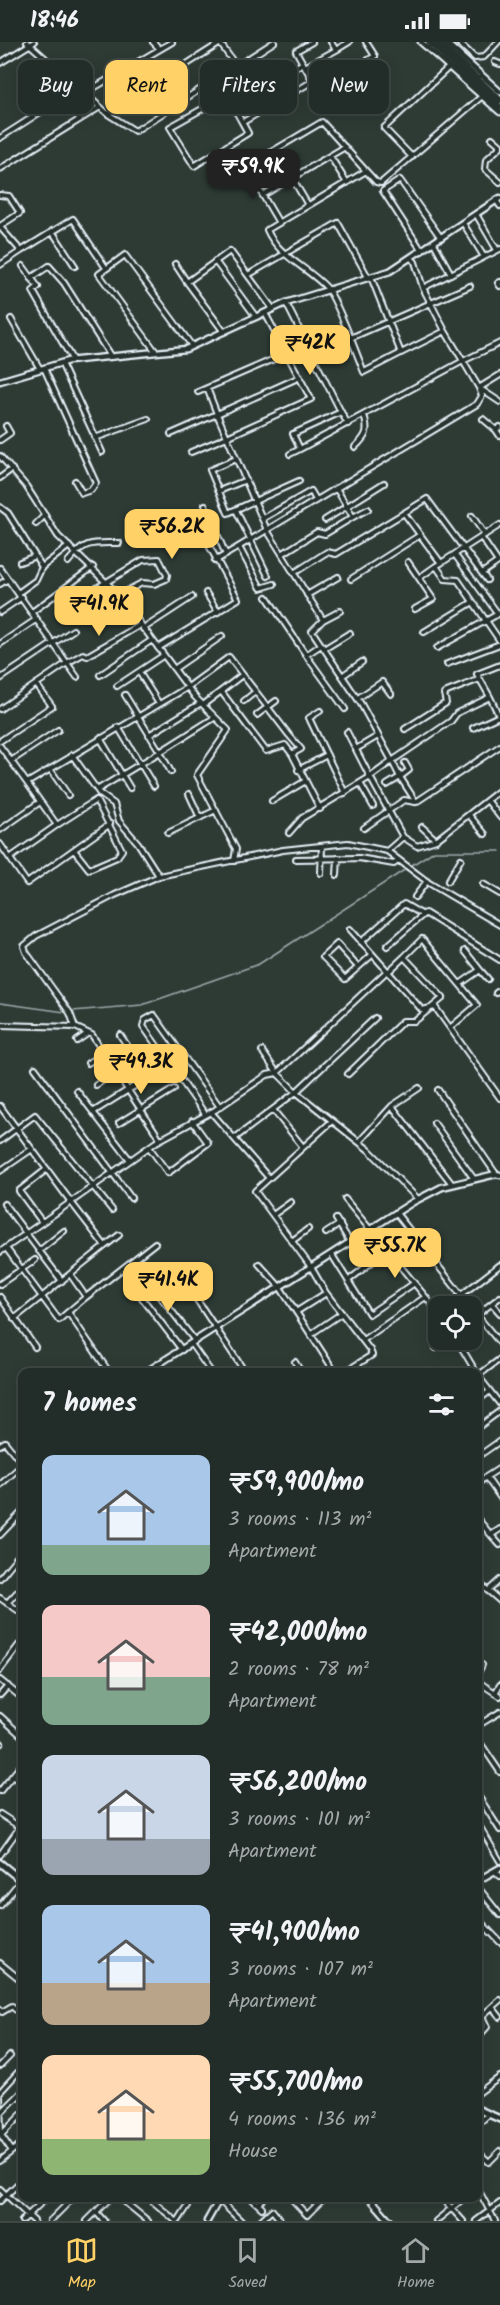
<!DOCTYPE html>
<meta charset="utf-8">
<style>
body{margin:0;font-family:Kalam,sans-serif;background:#2a3430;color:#f1f3f6;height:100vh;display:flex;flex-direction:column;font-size:22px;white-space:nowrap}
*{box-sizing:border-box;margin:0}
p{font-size:20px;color:#a2a7a8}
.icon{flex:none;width:33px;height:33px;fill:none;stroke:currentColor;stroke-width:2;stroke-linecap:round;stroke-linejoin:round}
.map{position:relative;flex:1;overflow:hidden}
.side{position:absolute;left:18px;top:1326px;width:464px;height:834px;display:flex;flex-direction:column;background:#222c28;border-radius:12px;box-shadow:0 3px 15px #0003,0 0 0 2px #3f4845}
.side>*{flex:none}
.top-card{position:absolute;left:18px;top:18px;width:465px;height:54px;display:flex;gap:12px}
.fabs{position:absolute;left:428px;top:1254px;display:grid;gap:12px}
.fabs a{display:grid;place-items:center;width:54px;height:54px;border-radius:12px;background:#222c28;box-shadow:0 3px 15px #0003,0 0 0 2px #3f4845;font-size:30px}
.price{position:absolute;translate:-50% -51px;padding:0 14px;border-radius:12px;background:#ffd166;color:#111;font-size:20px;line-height:39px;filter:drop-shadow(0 2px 3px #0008)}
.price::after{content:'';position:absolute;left:50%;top:36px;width:18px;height:14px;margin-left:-9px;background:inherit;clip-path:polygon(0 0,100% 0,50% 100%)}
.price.selected{background:#222;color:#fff}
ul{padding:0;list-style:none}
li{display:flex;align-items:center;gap:18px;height:150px;padding:0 24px}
li span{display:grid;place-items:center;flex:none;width:168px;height:120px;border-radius:12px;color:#555}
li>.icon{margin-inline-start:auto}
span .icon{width:72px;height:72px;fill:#fffc;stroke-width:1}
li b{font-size:26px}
h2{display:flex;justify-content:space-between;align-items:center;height:72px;padding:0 24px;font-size:26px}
.pill{padding:0 21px;border-radius:12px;background:#222c28;box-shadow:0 3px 15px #0003,0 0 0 2px #3f4845;font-size:21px;line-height:54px}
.pill.selected{background:#ffd166;color:#111}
.status{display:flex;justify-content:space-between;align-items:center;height:42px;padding:0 30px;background:#222c28;direction:ltr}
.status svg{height:16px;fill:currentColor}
.dock{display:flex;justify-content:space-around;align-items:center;height:84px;border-top:2px solid #3f4845;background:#222c28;font-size:16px;color:#a2a7a8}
.dock a{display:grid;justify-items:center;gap:3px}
.dock .selected{color:#ffd166}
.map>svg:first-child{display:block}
</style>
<div class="status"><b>18:46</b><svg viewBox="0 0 49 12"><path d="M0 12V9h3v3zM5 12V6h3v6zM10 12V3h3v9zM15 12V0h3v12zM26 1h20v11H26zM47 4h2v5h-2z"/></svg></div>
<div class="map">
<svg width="500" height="2179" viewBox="0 0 500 2179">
<rect width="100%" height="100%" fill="#2e3b35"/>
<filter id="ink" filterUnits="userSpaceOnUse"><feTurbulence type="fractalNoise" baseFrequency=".0167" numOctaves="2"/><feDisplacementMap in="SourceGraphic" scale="12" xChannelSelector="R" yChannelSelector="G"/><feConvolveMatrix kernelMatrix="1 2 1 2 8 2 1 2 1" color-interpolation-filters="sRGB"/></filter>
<g filter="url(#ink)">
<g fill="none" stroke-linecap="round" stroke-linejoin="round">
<path stroke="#9da8a9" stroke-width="1.5" d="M412,823L434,809H500
M0,961L65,970
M73,969L142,963L259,922L406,827"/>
<g stroke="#e8f1f8" stroke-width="8">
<path id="street" d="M27,0L108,72L222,0
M153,0L160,7
M312,0L296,9L305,25L336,8L331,0
M458,0L475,16L484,15L498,0
M220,1L236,24
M336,8L349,0
M495,20L500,22
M0,21L34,0
M305,25L318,48L375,14L366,0
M85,51L172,0
M227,53L248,91L194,124L170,85Z
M233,63L303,21
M108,72L135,89L274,0
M243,80L313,39
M0,96L78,46
M492,96L500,103
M500,105L486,118L485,127L500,140
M330,114L347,141
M412,115L384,86L448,26
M246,125L279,181
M0,127L100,65
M366,129L376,140L381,141L481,55
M292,136L308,163
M224,138L322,80L366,129L267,188C278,214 307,225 326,245C336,255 357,313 364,330L401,311L371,235
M0,153L9,154L20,171L0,184
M263,153L345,105
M496,158L500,164
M476,172L497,208
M463,181L484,215
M0,185L21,209L0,223
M52,189L75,224
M434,201L451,232
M21,209L73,177L106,226
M422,209L383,149L400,138L441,196
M411,216L415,220L423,246
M215,219L256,275
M175,222L187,240L230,209L273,267
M23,224L38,245L33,249L73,319
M248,233L338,181L368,235
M31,236L49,224L64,241L111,315
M187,240L224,290
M500,240L498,241L500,244
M286,261L341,370L293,392L300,407L463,319L479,346L500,360
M11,277L40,327
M445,289L463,319L500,301
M332,304L470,244
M156,310L99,232L125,213L192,304
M401,311L445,289L423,246L500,207
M61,321L102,410
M44,326L96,441L91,448L82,451L75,439
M198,350L288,311
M341,370L348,382
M483,377L496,388
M500,385L496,388L500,394
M171,392L217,372L207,346
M95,396L148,377
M0,398L10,391L6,384
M355,405C367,394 369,389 364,373
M191,410L227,395L217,372L300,335
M290,412L300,407
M0,414L26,444L58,494L119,553L195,655L228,688L197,733L236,807L234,819
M236,417L210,428L228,471L299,439
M0,436L12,427
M219,449L246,438
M205,463L226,513
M0,465L8,471L42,525
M236,468L268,534
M404,471L427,457L487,538
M472,474L485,493
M353,475L368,467
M262,477L311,449L316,458
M325,478L384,441
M36,482L45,473
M481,495L498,520L482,531
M239,505L261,546L274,542
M282,512L317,490L325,492L353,475L336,446
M215,519L477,362L482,354L479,346L500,333
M20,520L35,514
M68,520C85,498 93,501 119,501
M408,520L433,557L415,567
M441,521L436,524L445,537L458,538L500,599
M0,526L67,621L0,667
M294,531L327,510L336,512L404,471L441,521L500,483
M419,536L436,524
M351,537L420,493
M0,542L8,537
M18,551L36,538L42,525L69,504
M206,551L218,570
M307,553L338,535
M267,555L306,613
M75,559L143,518L159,517L167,533L166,537L154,542L142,541L119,553
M0,570L22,555
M32,570L93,525
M323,578L340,569
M143,587L192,555
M424,590L473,560
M0,602L37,577
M321,603L306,613L345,667
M158,606L238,557L206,498
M437,606L498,572L455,513
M324,607L350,591
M447,622L500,602
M174,627L222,594
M139,630L159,662
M100,633L152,598
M342,634L362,620
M77,635L67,621L83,612L87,614L140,583
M0,637L73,588
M117,644L164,613
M221,649L266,709L285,703L292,712
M125,653L160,710L214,676
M490,655L500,676
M358,656L382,640L391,652
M244,659L255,650
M203,663L242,633
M320,669L309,676L345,751
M257,673L276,659
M118,685L154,744
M473,686L499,674
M405,687L446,661L444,652L447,650L480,637
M149,693L201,661
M100,696L130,746
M0,699L52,664L36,642
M0,704L11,719L58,688
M356,707L378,694
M72,713L100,752L114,762L119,779L138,801L159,834
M11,719L27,741L188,645L229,615L289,693L301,707L292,712L320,767
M405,721L409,728L400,735L416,760L500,704
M50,727L68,753
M298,728L327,713
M27,741L57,783L96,758L122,808L117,815L89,827L74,808
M360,741L373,764
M387,743L400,735L392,719L451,679L457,671L490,655L477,632L500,623
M97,748L160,710L171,730
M189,752L200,776
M487,758L500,775
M272,759L304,740
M469,773L485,792
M422,785L436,798
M364,786L404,758L415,760
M0,788L40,760
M168,791L216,768
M289,791L302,776L370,735L347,690
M403,795L417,804L436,798L500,748
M0,802L27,841L110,782
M387,809L429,841L500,883
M10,816L57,783
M296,817L359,816L394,822L399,818
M321,831L322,804
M337,833L338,816
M448,839L461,817
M483,842L500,852
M415,855L427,839
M350,887L422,968L435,965L500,1056
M361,900L404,862L423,873
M387,904L425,871L500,918
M465,909L480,928
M404,915L422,897L477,963L450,986
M358,925L337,902L323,915L345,937L372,913
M460,942L480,928L488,937
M496,951L500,948
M0,983L75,985L92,993L160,1097
M75,985L70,971L26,910L24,904L36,894L115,853L159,834L283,808L348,801L387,809L403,795L370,735L392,719L361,662L312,589L323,578L267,488L227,395L311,357L265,271
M120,993L149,1035L93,1070L130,1118
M77,999L87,992
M262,1009L277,1031L387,929
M138,1018V1011L145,1007
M88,1021L103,1011
M35,1026L131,1156
M348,1032L403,979H415L443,956L404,915L388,930
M149,1035L161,1027
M96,1043L116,1030
M438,1048L496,1132
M77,1049L93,1070
M0,1064L71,1160L0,1210
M392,1064L452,1142
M274,1069L303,1105
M211,1070L269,1136
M205,1072L143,984L145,978L154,973L220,1065
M332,1079L255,1149L311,1225L326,1251L370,1308L372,1313L345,1330
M119,1081L174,1047
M434,1081L474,1137
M235,1096L296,1050L375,976
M0,1099L35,1073L112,1168
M359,1100L392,1064L419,1046
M149,1105L168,1131L208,1101L192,1079
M0,1129L32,1107
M345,1157L438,1270
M4,1162L62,1239
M396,1171L470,1264
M273,1173L291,1160
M336,1177L350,1200
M42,1180L19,1149L47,1127
M326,1191L340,1182
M292,1199L308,1187
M105,1204L119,1193
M6,1206L59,1278L68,1270
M39,1209L64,1189
M332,1213L369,1272L413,1242
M259,1222L280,1245L335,1330
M151,1235L136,1248L182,1308
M349,1238L386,1209
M0,1242L35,1218
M193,1252L245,1330
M160,1254L195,1299
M0,1255L35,1305
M86,1255L155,1201
M492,1262L500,1271
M447,1264L500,1223
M471,1266L500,1301
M296,1270L326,1251
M477,1273L500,1255
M14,1277L70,1232
M311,1292L342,1271
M363,1298L424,1256
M457,1298L476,1330
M191,1302L211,1330
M436,1306L444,1298
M295,1320L301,1330
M109,1330L68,1270L86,1255L70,1232L105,1204L71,1160L156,1100L215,1068L267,1033L277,1031L296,1050L369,1108L418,1157
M475,1330L500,1362
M479,1333L500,1317
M477,1359L490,1349
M477,1386L500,1369
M0,1403L5,1400L22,1421
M477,1415L500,1399
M486,1435L500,1426
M477,1442L486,1435L500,1455
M0,1443L22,1423
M477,1476L491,1493L500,1487
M0,1493L22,1470
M491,1493L500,1503
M477,1518L480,1521
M0,1536L22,1509
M478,1540L500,1559
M488,1549L500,1538
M0,1556L22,1571
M7,1561L22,1545
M0,1628L19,1603
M477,1633L482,1623
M0,1638L22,1656
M477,1639L500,1654
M495,1651L500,1643
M0,1653L8,1644
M0,1674L22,1694
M477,1684L500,1670
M477,1696L500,1730
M0,1702L1,1701
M12,1734L22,1741
M0,1749L22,1722
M477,1752L500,1788
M0,1772L20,1785L0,1813
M477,1780L500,1819
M495,1829L500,1834
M477,1844L500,1873
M0,1864L21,1838
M477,1876L500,1900
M0,1921L22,1939
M492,1965L500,1958
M0,1968L2,1970L12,1964L22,1974
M477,1996L487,1985L482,1974L492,1965L500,1975
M0,2024L10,2014
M0,2050L22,2026
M477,2052L500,2035
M0,2054L1,2093L12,2109
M1,2071L22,2050
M477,2083L489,2072
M1,2093L22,2072
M477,2109L489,2120L500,2109
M0,2119L22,2101
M477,2145L495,2179
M0,2147L34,2179
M120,2156L148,2179
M152,2156L150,2157L176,2179
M251,2156L262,2166
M291,2156L307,2173L324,2156
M442,2156L463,2179
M219,2158L241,2179
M0,2159L22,2138
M258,2162L264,2156
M96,2170L104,2179
M22,2179L46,2156
M50,2179L73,2156
M87,2179L110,2156
M178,2179L193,2156
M260,2179L272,2168L281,2179
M436,2179L464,2156
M476,2179L500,2161"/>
</g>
<g stroke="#e8f1f8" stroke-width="9">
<path id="secondary" d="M421,0L500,70
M445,0L500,50
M0,339L68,319L186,307L286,261L390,229L500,156
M146,1330L413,1160L442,1145L496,1132L500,1133
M477,1839L500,1826
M370,2156L390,2179
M207,2179L220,2156"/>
</g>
<g stroke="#e8f1f8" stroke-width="10">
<path id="primary" d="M0,1821L22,1839
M477,2067L500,2077"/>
</g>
<g stroke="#e8f1f8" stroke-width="10">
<path id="highway" d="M429,0L500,65
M438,0L500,58"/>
</g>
<use href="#street" stroke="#26332d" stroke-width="4"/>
<use href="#secondary" stroke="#26332d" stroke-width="4.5"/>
<use href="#primary" stroke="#26332d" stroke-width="5"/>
<use href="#highway" stroke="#26332d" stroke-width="6"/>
</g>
</g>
</svg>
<div class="fabs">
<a><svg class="icon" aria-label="locate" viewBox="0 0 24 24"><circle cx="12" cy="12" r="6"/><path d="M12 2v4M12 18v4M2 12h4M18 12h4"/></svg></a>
</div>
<b class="price selected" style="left:253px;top:158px">₹59.9K</b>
<b class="price" style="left:310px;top:334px">₹42K</b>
<b class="price" style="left:172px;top:518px">₹56.2K</b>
<b class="price" style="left:99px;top:595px">₹41.9K</b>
<b class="price" style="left:141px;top:1053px">₹49.3K</b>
<b class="price" style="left:395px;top:1237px">₹55.7K</b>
<b class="price" style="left:168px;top:1271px">₹41.4K</b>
<div class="top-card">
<a class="pill">Buy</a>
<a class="pill selected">Rent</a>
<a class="pill">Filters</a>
<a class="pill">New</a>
</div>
<section class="side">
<h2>7 homes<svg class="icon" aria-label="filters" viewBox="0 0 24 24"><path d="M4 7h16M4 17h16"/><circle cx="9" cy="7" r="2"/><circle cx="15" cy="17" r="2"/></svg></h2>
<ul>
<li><span style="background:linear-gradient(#a9c7e8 75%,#7fa58c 0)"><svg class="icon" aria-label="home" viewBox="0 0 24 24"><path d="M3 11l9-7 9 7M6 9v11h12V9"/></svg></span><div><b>₹59,900/mo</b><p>3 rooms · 113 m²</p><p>Apartment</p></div></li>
<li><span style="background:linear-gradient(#f6c9c9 60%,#7fa58c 0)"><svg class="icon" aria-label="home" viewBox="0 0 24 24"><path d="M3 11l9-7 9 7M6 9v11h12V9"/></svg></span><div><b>₹42,000/mo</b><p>2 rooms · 78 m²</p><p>Apartment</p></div></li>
<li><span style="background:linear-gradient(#c9d6e8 70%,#9aa5b1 0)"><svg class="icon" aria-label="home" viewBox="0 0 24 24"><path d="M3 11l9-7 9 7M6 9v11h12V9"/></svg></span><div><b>₹56,200/mo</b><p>3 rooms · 101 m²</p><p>Apartment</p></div></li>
<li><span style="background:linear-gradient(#a9c7e8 65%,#b9a48a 0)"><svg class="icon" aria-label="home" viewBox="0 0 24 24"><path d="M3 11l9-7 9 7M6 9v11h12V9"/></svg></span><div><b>₹41,900/mo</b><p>3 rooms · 107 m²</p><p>Apartment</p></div></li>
<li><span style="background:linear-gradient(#ffd9b3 70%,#8fb573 0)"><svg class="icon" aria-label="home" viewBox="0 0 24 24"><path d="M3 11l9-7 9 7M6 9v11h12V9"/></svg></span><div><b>₹55,700/mo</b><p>4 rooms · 136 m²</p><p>House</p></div></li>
</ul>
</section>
</div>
<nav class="dock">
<a class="selected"><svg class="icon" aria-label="map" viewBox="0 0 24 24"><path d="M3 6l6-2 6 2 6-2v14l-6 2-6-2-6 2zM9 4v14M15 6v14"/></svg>Map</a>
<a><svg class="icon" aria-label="saved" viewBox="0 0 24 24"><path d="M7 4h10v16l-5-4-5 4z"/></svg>Saved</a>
<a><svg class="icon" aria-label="home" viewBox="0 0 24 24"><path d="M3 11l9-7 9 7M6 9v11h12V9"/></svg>Home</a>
</nav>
